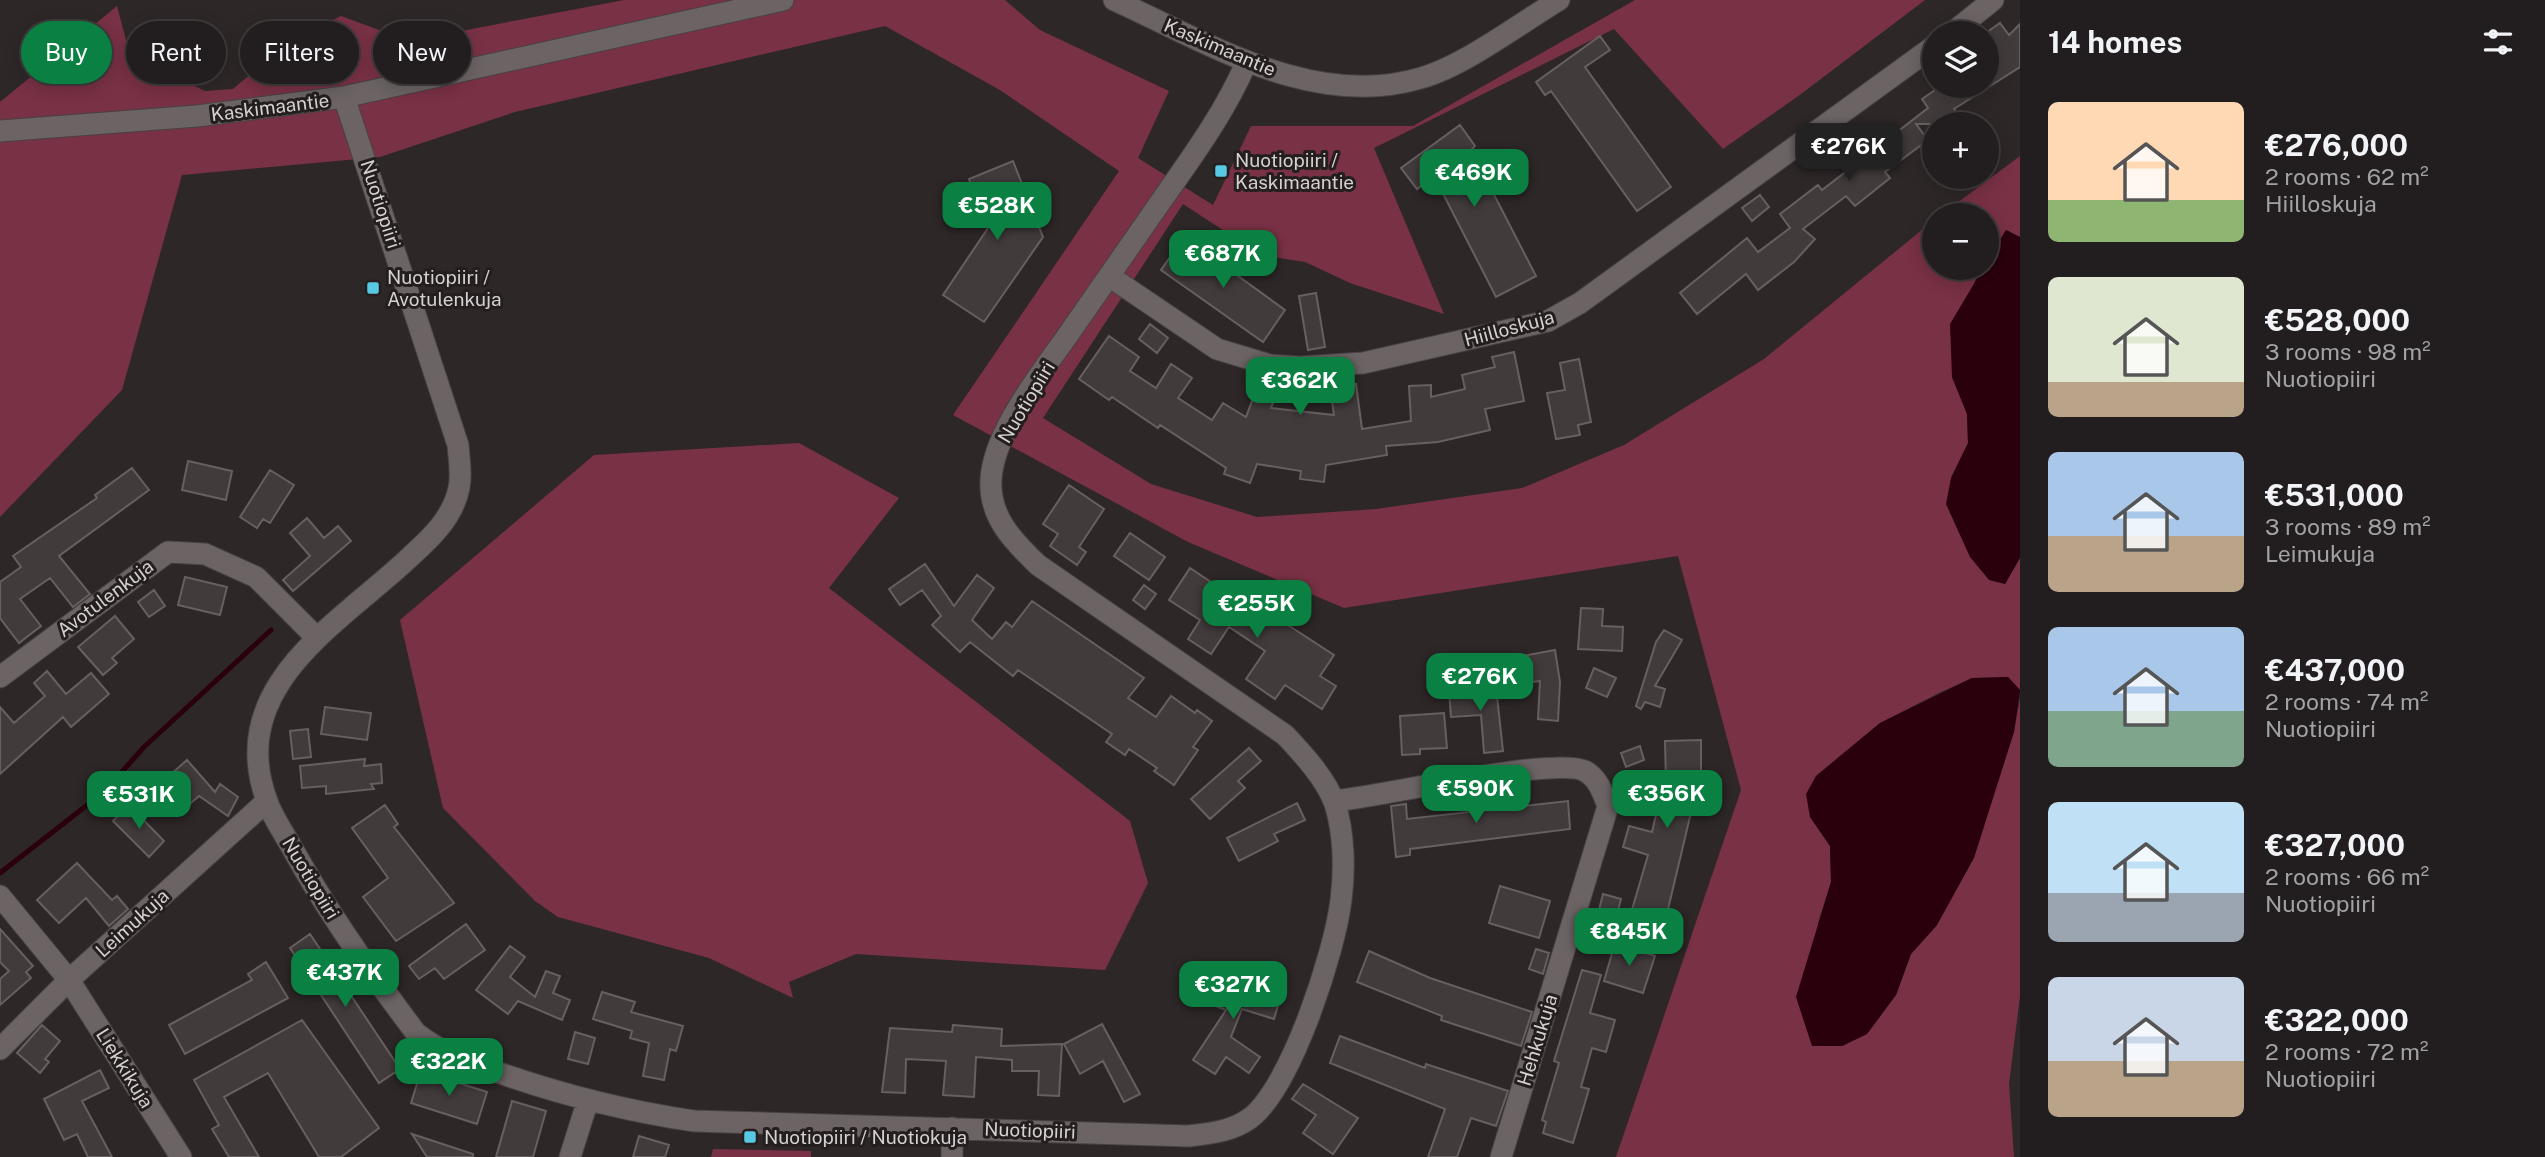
<!DOCTYPE html>
<meta charset="utf-8">
<style>
body{margin:0;font-family:"Public Sans",sans-serif;background:#2a2627;color:#f1f3f6;height:100vh;display:flex;flex-direction:column;font-size:26px;white-space:nowrap}
*{box-sizing:border-box;margin:0}
p{font-size:23px;color:#a2a2a4}
.icon{flex:none;width:38px;height:38px;fill:none;stroke:currentColor;stroke-width:2;stroke-linecap:round;stroke-linejoin:round}
.map{position:relative;flex:1;overflow:hidden}
.details{display:flex;flex-direction:column;background:#221d1e;width:525px}
.details>*{flex:none}
.hud{position:absolute;left:21px;top:21px;width:665px;height:63px;display:flex;gap:14px}
.fabs{position:absolute;left:1922px;top:21px;display:grid;gap:14px}
.fabs a{display:grid;place-items:center;width:77px;height:77px;border-radius:50%;background:#221d1e;box-shadow:0 4px 18px #0003,0 0 0 2px #3f3b3c;font-size:35px}
.price{position:absolute;translate:-50% -60px;padding:0 16px;border-radius:14px;background:#0b8043;color:#fff;font-size:23px;line-height:46px;filter:drop-shadow(0 2px 4px #0008)}
.price::after{content:'';position:absolute;left:50%;top:42px;width:21px;height:16px;margin-left:-10px;background:inherit;clip-path:polygon(0 0,100% 0,50% 100%)}
.price.current{background:#222;color:#fff}
ul{padding:0;list-style:none}
li{display:flex;align-items:center;gap:21px;height:175px;padding:0 28px}
li span{display:grid;place-items:center;flex:none;width:196px;height:140px;border-radius:10px;color:#555}
li>.icon{margin-inline-start:auto}
span .icon{width:84px;height:84px;fill:#fffc;stroke-width:1}
li b{font-size:30px}
h2{display:flex;justify-content:space-between;align-items:center;height:84px;padding:0 28px;font-size:30px}
.pill{padding:0 24px;border-radius:32px;background:#221d1e;box-shadow:0 4px 18px #0003,0 0 0 2px #3f3b3c;font-size:24px;line-height:63px}
.pill.current{background:#0b8043;color:#fff}
main{display:flex;flex:1;min-height:0}
.map>svg:first-child{display:block}
</style>
<main>
<div class="map">
<svg width="2020" height="1157" viewBox="0 0 2020 1157">
<rect width="100%" height="100%" fill="#2e2728"/>
<path fill="#793145" d="M624,0H1005L1040,30L1169,91L1138,158L1213,205L1251,126H1413L1635,0H1925L1801,94L1723,149L1614,29L1374,148L1444,314L1350,283L1305,262L1261,255L1183,204L1043,418L1151,484L1257,517L1376,509L1522,488L1624,445L1764,359L1934,220V268H1982L1976,277L1952,377L1967,414L1968,443L1951,478L2005,584L2020,558V690L2008,677L1972,678L1939,693L1880,723L1816,776L1810,817L1830,846L1831,882L1818,923L1812,1046H1842L1867,1034L1896,995L1911,954L1937,925L1994,789L2014,732L2020,698V996L2009,1084L2014,1157H1616L1741,790L1678,556L1344,608L1188,542L953,415L1119,171L1000,90L885,26L515,112L380,157L182,175L122,390L0,517V102L117,6L130,55L205,91L233,89L291,40L341,16L409,41Z
M2020,156V237L2006,230L1986,261V215H1941Z
M799,443L899,498L829,588L1130,821L1148,883L1105,970L856,954L789,982L793,998L709,958L558,917L535,901L443,808L400,620L594,455Z
M713,1149L811,1151V1157H711Z"/>
<path fill="#2a000c" d="M2006,230L2020,237V558L2005,584L1989,580L1970,557L1946,504L1951,478L1968,443L1967,414L1952,377L1950,324Z
M2008,677L2020,690L2014,732L1974,858L1937,925L1911,954L1896,995L1867,1034L1842,1046H1812L1796,997L1831,882L1830,846L1810,817L1806,794L1816,776L1880,723L1972,678Z"/>
<g fill="none" stroke-linecap="round" stroke-linejoin="round">
<path stroke="#2a000c" stroke-width="5" d="M0,873L104,792L144,747L271,630"/>
</g>
<path fill="#423b3c" stroke="#675f60" stroke-width="2" d="M2000,23L2009,35L2020,24V67L1954,109L1965,124H1916L1928,140L1885,172L1890,178L1855,206L1846,196L1803,229L1815,239L1794,262L1758,290L1746,274L1697,314L1680,293L1747,238L1758,252L1790,228L1780,214L1818,185L1822,190L1928,108L1922,99L1941,86H1986V53L1996,46L1986,33Z
M1600,36L1610,50L1585,67L1671,187L1637,211L1551,91L1545,95L1536,82Z
M1460,125L1475,146L1471,150L1536,276L1496,297L1434,176L1417,189L1401,168Z
M1013,161L1043,237L984,322L943,295L988,228L969,179Z
M1760,195L1769,207L1752,221L1742,208Z
M1184,237L1285,310L1263,342L1161,270Z
M1316,293L1325,347L1308,350L1299,296Z
M1150,324L1168,338L1157,353L1139,339Z
M1109,336L1139,357L1130,371L1156,388L1171,364L1192,378L1178,398L1212,420L1223,403L1246,417L1258,385L1277,392L1271,408L1334,415L1330,388L1356,384L1362,429L1411,421L1409,386L1431,385V397L1465,389L1462,375L1495,367L1492,357L1514,352L1524,401L1485,409L1490,430L1438,442L1386,446L1387,455L1326,465L1324,482L1300,479L1301,471L1257,464L1250,483L1224,474L1226,468L1160,425L1158,428L1112,397L1109,400L1079,379Z
M1579,359L1591,422L1578,425L1580,435L1556,439L1547,393L1565,390L1560,363Z
M188,461L232,471L226,500L182,490Z
M132,468L149,490L59,556L90,594L73,607L50,578L20,599L41,626L19,643L0,618V582L21,567L13,556L97,498L95,495Z
M270,470L294,485L270,523L263,519L257,528L240,517Z
M1069,485L1104,509L1079,547L1086,552L1077,565L1050,546L1058,534L1043,524Z
M307,518L324,538L338,526L351,541L293,591L283,580L310,556L290,533Z
M1130,533L1165,557L1149,580L1114,556Z
M925,564L954,606L977,575L994,588L972,620L992,639L1006,622L1012,627L1032,601L1144,678L1128,698L1156,717L1171,696L1195,713L1197,710L1212,721L1193,747L1198,750L1174,785L1154,771L1157,768L1129,749L1125,755L1106,742L1112,734L1018,670L1013,676L970,642L960,652L932,625L941,616L922,590L900,605L889,589Z
M1190,568L1250,608L1254,603L1334,655L1320,676L1336,686L1322,709L1285,685L1275,699L1246,679L1265,651L1229,627L1211,654L1188,639L1200,620L1169,600Z
M185,577L227,587L220,615L178,605Z
M1144,585L1156,594L1145,609L1133,600Z
M154,590L165,606L149,617L138,602Z
M1581,608L1603,609L1602,626L1623,627L1622,651L1578,649Z
M115,616L134,639L112,658L117,663L103,675L78,647Z
M1664,630L1682,640L1655,686L1665,689L1660,707L1645,702L1641,709L1636,706L1656,642Z
M1555,650L1560,682L1558,721L1538,719L1540,681L1521,683L1517,657Z
M1594,668L1616,678L1607,697L1586,688Z
M47,671L66,694L91,673L109,694L71,727L63,717L0,774V707L14,723L45,696L34,683Z
M1496,687L1503,751L1484,753L1481,715L1451,717L1449,691Z
M325,707L371,713L367,740L321,734Z
M1444,713L1447,748L1420,749V754L1402,755L1400,716Z
M308,729L311,757L293,759L290,731Z
M1701,740V782L1698,783L1665,922L1631,913L1648,855L1623,847L1629,826L1652,832L1659,802L1667,826L1665,741Z
M1640,746L1644,760L1626,767L1621,753Z
M1249,748L1261,761L1238,781L1245,788L1210,819L1191,799Z
M365,759L364,766L381,764L382,783L371,784L374,789L326,794V786L302,788L300,766Z
M187,760L215,792L220,784L238,797L228,816L199,796L176,816L153,790Z
M1568,801L1570,829L1410,849V855L1396,857L1391,806L1406,804L1407,819Z
M1297,803L1305,820L1274,834L1278,841L1239,861L1227,838Z
M129,805L164,841L149,857L113,821Z
M385,805L398,824L394,827L454,903L396,941L363,897L388,878L352,828Z
M77,863L112,900L117,896L128,909L109,926L86,898L59,923L37,900Z
M1500,886L1550,901L1539,938L1489,923Z
M1603,894L1621,899L1615,922L1597,918Z
M466,924L485,950L444,979L435,968L419,979L409,966Z
M0,929L33,966L26,972L31,978L0,1005V979L9,971L0,962Z
M310,934L400,1069L379,1083L290,948Z
M1615,943L1655,956L1643,993L1604,981Z
M510,946L525,957L510,977L535,997L546,971L560,976L553,993L570,1000L562,1020L518,1001L508,1014L476,990Z
M1536,949L1549,953L1543,974L1529,969Z
M1369,951L1430,978L1532,1012L1521,1046L1441,1020L1442,1016L1357,982Z
M266,962L288,998L185,1054L169,1025L252,980L248,974Z
M1582,970L1601,975L1590,1013L1615,1020L1606,1052L1592,1048L1581,1087L1589,1089L1573,1143L1543,1133L1546,1122L1542,1120L1559,1063L1554,1061Z
M1212,971L1243,984L1247,978L1253,981L1251,987L1281,996L1274,1019L1242,1009L1231,1037L1260,1057L1249,1073L1226,1057L1215,1074L1193,1060L1226,1010L1200,1000Z
M602,992L635,1002L631,1012L683,1026L676,1051L670,1049L664,1080L643,1076L649,1043L630,1038L632,1031L593,1019Z
M302,1020L379,1128L341,1157H319L268,1073L224,1097L259,1157H229L212,1129L219,1125L194,1080Z
M1102,1024L1140,1094L1124,1102L1103,1061L1080,1074L1064,1044Z
M42,1025L60,1041L45,1059L49,1062L40,1073L17,1053Z
M953,1025L1002,1029L1001,1046L1062,1044L1059,1096L1038,1095L1039,1071H1012V1060L976,1057L974,1097L943,1095L946,1061L906,1059L905,1093L882,1092L890,1028L952,1032Z
M575,1032L595,1038L588,1064L568,1059Z
M1340,1036L1425,1068L1426,1064L1508,1091L1496,1126L1471,1118L1457,1157H1428L1445,1109L1330,1063Z
M100,1070L109,1088L82,1101L112,1157H88L77,1134L64,1140L44,1099Z
M421,1071L487,1092L477,1124L411,1103Z
M1303,1084L1358,1118L1333,1154L1303,1133L1316,1115L1292,1099Z
M512,1101L546,1111L533,1157H496Z
M412,1134L473,1154V1157H427Z
M639,1136L669,1145L665,1157H633Z"/>
<g fill="none" stroke-linecap="round" stroke-linejoin="round">
<g stroke="#484243" stroke-width="23">
<path id="minor" d="M1114,0C1209,43 1313,110 1421,78C1464,66 1519,24 1559,0
M1952,33L1993,0
M344,97L458,445C459,459 462,474 459,488C453,517 432,537 411,556C341,623 224,685 267,801C273,819 286,836 295,853C330,916 372,975 416,1033C441,1053 467,1061 497,1072C562,1095 627,1111 694,1121L1189,1136C1211,1133 1230,1132 1249,1119C1291,1089 1335,951 1341,900C1345,869 1344,833 1335,804C1326,779 1303,754 1285,735L1038,565C1013,541 989,517 991,480C993,432 1043,371 1070,332C1101,287 1133,242 1164,197C1195,153 1226,110 1247,61
M0,131L197,116L344,97L783,0
M1109,276L1217,349L1270,365L1300,367L1363,363L1548,321L1580,303L1934,46
M0,677L168,552L205,554L256,577L317,638
M1334,801C1379,797 1555,756 1585,771C1598,778 1603,793 1608,806L1501,1157
M0,896L69,980L181,1157
M0,1049L69,980L267,801
M570,1157L588,1100
M952,1157V1128"/>
</g>
<use href="#minor" stroke="#6b6364" stroke-width="21"/>
</g>
<g fill="#57c9e3" stroke="#241e1f" stroke-width="2.5">
<rect x="1214" y="164" width="14" height="14" rx="3.5"/>
<rect x="366" y="281" width="14" height="14" rx="3.5"/>
<rect x="743" y="1130" width="14" height="14" rx="3.5"/>
</g>
<g text-anchor="middle" dominant-baseline="central" stroke-width="6" stroke-linejoin="round" paint-order="stroke">
<g font-size="19" fill="#d5d0d1" stroke="#241e1f">
<text transform="translate(1220 47) rotate(23)">Kaskimaantie</text>
<text transform="translate(270 107) rotate(-7)">Kaskimaantie</text>
<text transform="translate(381 204) rotate(72)">Nuotiopiiri</text>
<text transform="translate(1509 328) rotate(-15)">Hiilloskuja</text>
<text transform="translate(1026 402) rotate(-59)">Nuotiopiiri</text>
<text transform="translate(105 598) rotate(-37)">Avotulenkuja</text>
<text transform="translate(311 878) rotate(59)">Nuotiopiiri</text>
<text transform="translate(132 923) rotate(-42)">Leimukuja</text>
<text transform="translate(1537 1040) rotate(-73)">Hehkukuja</text>
<text transform="translate(125 1068) rotate(58)">Liekkikuja</text>
<text transform="translate(1030 1130) rotate(2)">Nuotiopiiri</text>
</g>
<g font-size="19" fill="#d5d0d1" stroke="#241e1f" text-anchor="start">
<text x="1235" y="160">Nuotiopiiri /<tspan x="1235" dy="22">Kaskimaantie</tspan></text>
<text x="387" y="277">Nuotiopiiri /<tspan x="387" dy="22">Avotulenkuja</tspan></text>
<text x="764" y="1137">Nuotiopiiri / Nuotiokuja</text>
</g>
</g>
</svg>
<div class="fabs">
<a><svg class="icon" aria-label="layers" viewBox="0 0 24 24"><path d="M12 4l9 5-9 5-9-5zM3 14l9 5 9-5"/></svg></a>
<a>+</a>
<a>−</a>
</div>
<b class="price current" style="left:1849px;top:183px">€276K</b>
<b class="price" style="left:1474px;top:209px">€469K</b>
<b class="price" style="left:997px;top:242px">€528K</b>
<b class="price" style="left:1223px;top:290px">€687K</b>
<b class="price" style="left:1300px;top:417px">€362K</b>
<b class="price" style="left:1257px;top:640px">€255K</b>
<b class="price" style="left:1480px;top:713px">€276K</b>
<b class="price" style="left:1476px;top:825px">€590K</b>
<b class="price" style="left:1667px;top:830px">€356K</b>
<b class="price" style="left:139px;top:831px">€531K</b>
<b class="price" style="left:1629px;top:968px">€845K</b>
<b class="price" style="left:345px;top:1009px">€437K</b>
<b class="price" style="left:1233px;top:1021px">€327K</b>
<b class="price" style="left:449px;top:1098px">€322K</b>
<div class="hud">
<a class="pill current">Buy</a>
<a class="pill">Rent</a>
<a class="pill">Filters</a>
<a class="pill">New</a>
</div>
</div>
<section class="details">
<h2>14 homes<svg class="icon" aria-label="filters" viewBox="0 0 24 24"><path d="M4 7h16M4 17h16"/><circle cx="9" cy="7" r="2"/><circle cx="15" cy="17" r="2"/></svg></h2>
<ul>
<li><span style="background:linear-gradient(#ffd9b3 70%,#8fb573 0)"><svg class="icon" aria-label="home" viewBox="0 0 24 24"><path d="M3 11l9-7 9 7M6 9v11h12V9"/></svg></span><div><b>€276,000</b><p>2 rooms · 62 m²</p><p>Hiilloskuja</p></div></li>
<li><span style="background:linear-gradient(#dfe7d0 75%,#b9a48a 0)"><svg class="icon" aria-label="home" viewBox="0 0 24 24"><path d="M3 11l9-7 9 7M6 9v11h12V9"/></svg></span><div><b>€528,000</b><p>3 rooms · 98 m²</p><p>Nuotiopiiri</p></div></li>
<li><span style="background:linear-gradient(#a9c7e8 60%,#b9a48a 0)"><svg class="icon" aria-label="home" viewBox="0 0 24 24"><path d="M3 11l9-7 9 7M6 9v11h12V9"/></svg></span><div><b>€531,000</b><p>3 rooms · 89 m²</p><p>Leimukuja</p></div></li>
<li><span style="background:linear-gradient(#a9c7e8 60%,#7fa58c 0)"><svg class="icon" aria-label="home" viewBox="0 0 24 24"><path d="M3 11l9-7 9 7M6 9v11h12V9"/></svg></span><div><b>€437,000</b><p>2 rooms · 74 m²</p><p>Nuotiopiiri</p></div></li>
<li><span style="background:linear-gradient(#bfe0f5 65%,#9aa5b1 0)"><svg class="icon" aria-label="home" viewBox="0 0 24 24"><path d="M3 11l9-7 9 7M6 9v11h12V9"/></svg></span><div><b>€327,000</b><p>2 rooms · 66 m²</p><p>Nuotiopiiri</p></div></li>
<li><span style="background:linear-gradient(#c9d6e8 60%,#b9a48a 0)"><svg class="icon" aria-label="home" viewBox="0 0 24 24"><path d="M3 11l9-7 9 7M6 9v11h12V9"/></svg></span><div><b>€322,000</b><p>2 rooms · 72 m²</p><p>Nuotiopiiri</p></div></li>
</ul>
</section>
</main>
